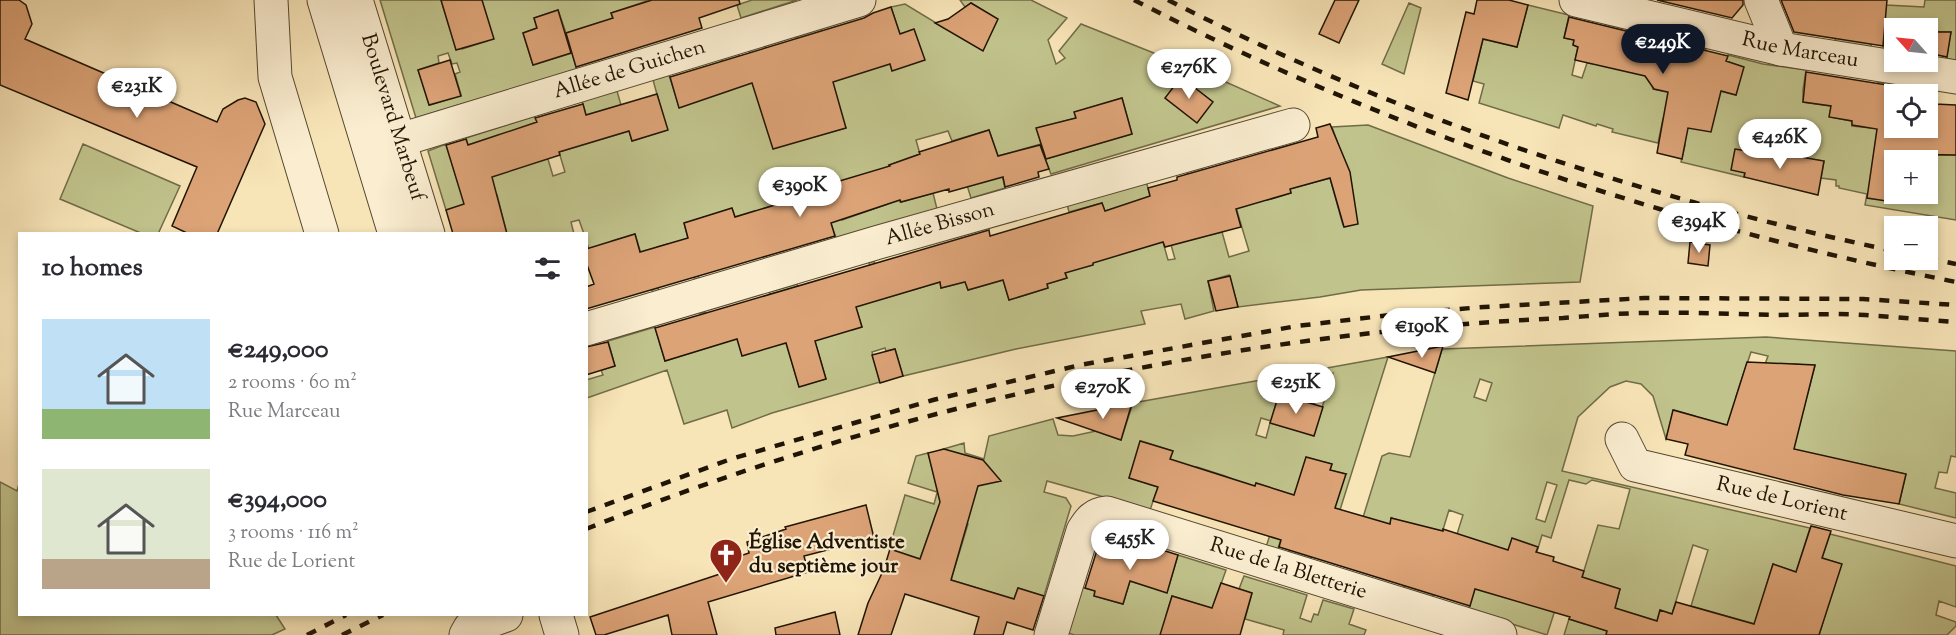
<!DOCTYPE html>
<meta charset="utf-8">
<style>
body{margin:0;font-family:"Sorts Mill Goudy",serif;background:#f2f2f3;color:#2b2b33;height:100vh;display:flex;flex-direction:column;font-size:22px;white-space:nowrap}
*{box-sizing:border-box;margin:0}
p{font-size:20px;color:#7c7c81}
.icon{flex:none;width:33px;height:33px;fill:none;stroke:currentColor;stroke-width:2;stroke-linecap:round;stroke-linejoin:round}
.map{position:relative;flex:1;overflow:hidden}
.panel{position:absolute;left:18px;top:232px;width:570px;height:384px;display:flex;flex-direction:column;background:#fff;border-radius:0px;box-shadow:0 3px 9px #0003}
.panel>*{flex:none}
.needle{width:39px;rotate:297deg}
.tools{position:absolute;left:1884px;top:18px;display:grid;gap:12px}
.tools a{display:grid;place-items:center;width:54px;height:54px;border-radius:0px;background:#fff;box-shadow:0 3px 9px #0003;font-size:30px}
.price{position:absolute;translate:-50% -51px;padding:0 14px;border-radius:21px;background:#fff;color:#222;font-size:20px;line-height:39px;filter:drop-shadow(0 2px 3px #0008)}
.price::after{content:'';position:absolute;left:50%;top:36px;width:18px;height:14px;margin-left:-9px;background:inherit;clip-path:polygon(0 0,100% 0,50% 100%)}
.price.selected{background:#111827;color:#fff}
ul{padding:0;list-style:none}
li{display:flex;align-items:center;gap:18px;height:150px;padding:0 24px}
li span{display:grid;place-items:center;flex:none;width:168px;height:120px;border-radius:0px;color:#555}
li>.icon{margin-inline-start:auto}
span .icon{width:72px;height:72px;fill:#fffc;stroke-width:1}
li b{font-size:26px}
h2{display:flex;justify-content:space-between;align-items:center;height:72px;padding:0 24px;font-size:26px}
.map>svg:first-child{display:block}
</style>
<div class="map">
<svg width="1956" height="635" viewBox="0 0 1956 635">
<rect width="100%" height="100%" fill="#f7e4b7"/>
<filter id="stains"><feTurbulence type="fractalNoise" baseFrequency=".00333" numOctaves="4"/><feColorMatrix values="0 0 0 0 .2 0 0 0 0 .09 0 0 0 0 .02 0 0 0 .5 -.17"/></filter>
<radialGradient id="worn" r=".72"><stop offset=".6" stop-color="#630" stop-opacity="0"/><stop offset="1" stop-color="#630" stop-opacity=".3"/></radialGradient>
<path fill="#c1c38c" stroke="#706c48" stroke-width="1.5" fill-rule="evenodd" d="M380,0H441L449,26L462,49L487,41L480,17L482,0H650L611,13L614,22H601L566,33L558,10L534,18L537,28L523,33L533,65L572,53L577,69L416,118ZM448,53L452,64L457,63L460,72L455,74L461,95L430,105L418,70L439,63L438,56Z
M752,0H797L741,18L737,5Z
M960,0H1031L1067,18L1048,40L1056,64L1065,58L1059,51L1081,24L1219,79L1280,106L1051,174L1045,159L1132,134L1122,98L1075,112L1076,118L1037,128L1041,144L998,156L989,130L952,141L948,131L916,140L920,154L889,165L900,202L933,193L937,209L836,238L830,221L818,224L806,190L787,197L791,212L754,211L735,217L732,209L684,223L699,279L695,280L684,246L670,249L668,244L657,247L658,253L648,256L659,291L653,293L635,234L612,241L591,256L587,243L586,234H584L579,220L571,222L574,234H507L497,195L446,210L428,151L446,144L458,183L498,135L468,145L466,138L535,116L553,176L565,172L559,152L629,131L632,141L667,130L653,80L669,75L679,106L731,90L721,59L738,53L745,76L757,72L749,50L765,45L779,89L803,58L796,36L821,28L828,47L889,61L892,70L924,59L914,30L900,34L891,7L905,4L941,26L995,18L971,3L965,7ZM843,120L846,128L813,137L811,128ZM830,185L885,205L842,220Z
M1886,0V5L1924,7L1925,0H1956V60L1946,59L1951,32H1929L1928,40V28H1894V51L1883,49L1885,27H1872L1871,48L1835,42L1838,3Z
M1409,3L1421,8L1404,74L1382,64Z
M1528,5L1569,15L1564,38L1574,40L1573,45L1578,47L1572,75L1582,78L1587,63L1595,64L1605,24L1622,28L1615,57L1653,78L1652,85L1653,89L1667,92L1680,43L1706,49L1697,85L1736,95L1743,67L1726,61L1728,55L1763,64L1806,70L1803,90V102L1831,106L1830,117L1852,121V126L1871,128L1878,82L1884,83L1872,167L1892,148L1927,155H1956V220L1865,205L1867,194L1839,188V186H1836V180L1821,178L1824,161L1766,151L1765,156L1748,153L1744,177L1681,162L1685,145L1669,141L1673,121L1663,119L1658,143L1612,132L1613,129L1597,124L1596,126L1563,115L1559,128L1479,103L1484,84L1473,81L1483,39L1517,47ZM1894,160H1928V194H1894Z
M617,91L621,105L586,115L582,101Z
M1368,125L1508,178L1593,206L1580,282L1361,290L1320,297L1238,307L1229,275L1208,281L1214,311L1185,319L1181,304L1141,311L1145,324L1016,349L903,376L895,349L886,351L885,348L872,352L880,382L772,413L732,428L727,410L684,424L667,370L587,398L586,380L603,375L601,370L615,366L608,341L655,327L665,361L709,347L700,313L705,312L711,333L781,329L769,292L797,284L809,323L783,332L799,386L826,379L811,328L852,330L862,327L855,305L877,288L869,263L874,261L885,298L940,282L941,288L960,283L959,260L968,290L1003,280L1009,300L1048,288L1047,284L1067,278L1062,262L1085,267L1093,265L1088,247L1107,219L1102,203L1069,212L1067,204L1146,181L1168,260L1175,259L1164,220L1199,218L1186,169L1201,164L1214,207L1210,235L1222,232L1229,257L1249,251L1234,201L1268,200L1291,193L1290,189L1330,178L1343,225L1357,222L1339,147L1332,127Z
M83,144L180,186L158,234H143L60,199Z
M1001,171L1005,188L971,198L966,182Z
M1766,337L1956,351V457L1951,456L1947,473L1939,472L1935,488L1956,493V518L1899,504L1906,474L1691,428L1695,416L1674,410L1666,439L1653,396L1641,384L1626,381L1610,387L1578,417L1562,471L1810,528L1796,572L1773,564L1755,624L1691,606L1708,550L1693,545L1672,614L1660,610L1657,621L1615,608L1620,589L1582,577L1598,525L1619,529L1630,489L1592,480L1586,484L1569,480L1551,538L1542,535L1533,565L1556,607L1547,635L1468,610L1485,557L1434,592L1432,599L1403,589L1413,555L1392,518L1388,528L1356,540L1382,456L1389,453L1410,457L1442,349ZM1751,352L1768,356L1760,378L1794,364L1815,366L1803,411L1736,397ZM1480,379L1492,383L1486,401L1474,397ZM1547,482L1557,485L1545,522L1536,519ZM1449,510L1463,515L1448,563L1434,559Z
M1388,357L1340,510L1313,550L1310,560L1289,554L1294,534L1284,531L1277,551L1266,547L1284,492L1256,483L1254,489L1225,476L1197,467L1168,464L1173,451L1141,441L1129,478L1158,487L1150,510L1047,481L1044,492L1066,498L1071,506L1044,596L1018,588L1014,599L951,580L968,524L936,514L920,559L889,549L905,495L934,504L937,493L972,504L949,456L937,492L908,483L916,456L928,453L930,460L942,456L940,450L964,443L965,453L984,459L989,436L1053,419L1058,435L1073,436L1096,431L1121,440L1133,403ZM1333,373L1319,417L1311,415L1321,382H1312L1314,375ZM1279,394L1307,402L1299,431L1270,423L1266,438L1256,435L1261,418L1271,421ZM1324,462L1332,464L1330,470L1346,474L1294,497Z
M0,482L17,491L19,484L20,615H276L285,629L272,635H0Z
M1830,534L1956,566V607L1939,601L1936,615L1956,622V626L1947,635H1819L1841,564L1822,558Z
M1113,535L1137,542L1134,553L1109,545L1108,550L1094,545L1101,537Z
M1178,555L1226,570L1215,601L1226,613L1172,596L1166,616L1173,635H1074L1066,632L1081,587L1095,591L1094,596L1123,604L1130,581L1167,592Z
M1244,576L1307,595L1300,618L1311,622L1314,614L1318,615L1323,600L1354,609L1349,624L1366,630L1364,635H1283L1284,630L1245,619L1252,593L1239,589Z
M1569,619L1584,624L1589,621L1595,623V627L1607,631L1606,635H1564Z"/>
<path fill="#dca377" stroke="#201404" stroke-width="1.5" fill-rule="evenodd" d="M0,0H19L26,5L32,24L25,39L217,122L223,109L238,100L245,98L256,102L265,124L217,234H189L172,226L197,167L0,85Z
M441,0H482L494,39L456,50Z
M652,0H739L740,4L699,18L702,28L576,67L566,33L613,18L611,13Z
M1335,0H1359L1339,43L1319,34Z
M1477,0H1509L1528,5L1517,47L1483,39L1468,100L1446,93L1466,12L1474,14Z
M1657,0H1743V5L1732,18Z
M1781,0H1887L1883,46L1794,32Z
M971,3L998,19L983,51L935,23L948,19Z
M891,7L900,34L914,29L925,60L892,71L890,64L833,82L846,128L773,149L752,83L679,108L670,77L864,18L873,13Z
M558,10L571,53L533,65L523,33L537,28L534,18Z
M1569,17L1728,56L1726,61L1744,67L1736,95L1721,91L1711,132L1688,128L1682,159L1657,153L1668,92L1654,89L1645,76L1575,60L1578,47L1573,45L1574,40L1564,38Z
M1928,32H1951L1947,57L1928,53Z
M450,60L461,96L429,105L418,70Z
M1806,72L1937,93L1935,104L1956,105V155L1894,154V192L1893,202L1867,198L1877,129L1852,125V121L1829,117L1831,106L1803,102ZM1894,94H1928V128H1894Z
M1181,77L1213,102L1197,123L1165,98Z
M657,94L668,130L632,141L629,131L559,152L560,155L492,177L507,234H453L446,210L464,204L446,145L466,139L468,145L537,122L535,118L583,104L586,115Z
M1122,98L1132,134L1046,159L1036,128L1076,118L1074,112Z
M1330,124L1350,172L1358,224L1344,227L1330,178L1290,189L1291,193L1236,209L1241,227L1165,247L1163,242L1093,263V265L1065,273L1067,278L1047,284L1048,288L1009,300L1003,280L968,290L965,282L941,288L940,282L856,307L862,327L815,341L826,379L799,387L786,343L742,356L737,339L665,361L655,328L989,230L990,236L1102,203L1105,211L1150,196L1148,188L1177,180V177L1318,137L1316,128Z
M989,130L998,156L1040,145L1049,169L1038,172L1039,177L1005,187L1003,177L949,192V189L901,202L900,200L831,223L835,236L586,309V287L594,284L586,262V249L635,234L640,252L688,238L684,223L732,208L735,217L788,201L786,197L890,166L889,165L920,154L919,152Z
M1735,149L1765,154L1766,151L1824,161L1818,195L1744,177L1745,173L1731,170Z
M1690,242L1710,245L1708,266L1688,263Z
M1230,276L1238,307L1216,311L1208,281Z
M608,342L615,366L586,375V347Z
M1443,346L1435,373L1388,357Z
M895,349L903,376L880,383L872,355Z
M1747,362L1815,365L1794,449L1906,474L1899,504L1843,495L1685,455L1688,444L1666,439L1673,410L1727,425Z
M1279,394L1323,407L1314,436L1270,423Z
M1132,403L1121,440L1057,418Z
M1140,441L1173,451L1170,459L1255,486L1256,483L1294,495L1306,457L1332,464L1330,470L1346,474L1335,508L1390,524L1391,518L1443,531V529L1508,550L1512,538L1538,547L1536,552L1554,557L1553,561L1584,571L1582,577L1620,589L1615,608L1657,621L1660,610L1672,614L1676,602L1754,624L1773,564L1796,572L1811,526L1831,531L1822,558L1842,564L1819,635H1606L1607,631L1569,619L1570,617L1475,589L1470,606L1279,547L1281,540L1153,501L1158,487L1129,478Z
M944,449L983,460L1001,481L978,486L951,580L1014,599L1018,588L1044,596L1033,630L1007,622L1003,635H974L979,617L905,594L891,635H858L868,603L883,571V572L890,549L920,559L940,502L928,453Z
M866,505L874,538L804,556L808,572L708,602L717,635H672L668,615L604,635H596L590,617L735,569L731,559L749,553L747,542L786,529L785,527Z
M1137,542L1178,555L1167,593L1130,581L1123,604L1094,596L1095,591L1085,588L1098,547L1108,550L1109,545L1134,553Z
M1221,583L1252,593L1240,635H1160L1172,596L1212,608Z
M835,612L840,635H776L775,628Z"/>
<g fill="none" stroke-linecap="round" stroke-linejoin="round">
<g stroke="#564831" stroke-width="35">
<g id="minor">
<path d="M271,0L275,77L322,234"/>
<path d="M324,0L395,234"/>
<path id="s1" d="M356,0L428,234"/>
<path id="s2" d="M1576,0L1781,49L1956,77"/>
<path d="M1761,0L1781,49"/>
<path id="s3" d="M400,140L859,0"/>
<path id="s4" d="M586,329L879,242L1293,125"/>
<path id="s5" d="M1622,439L1635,465L1956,541"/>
<path d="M556,615L562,635"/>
<path d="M466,635L470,628L506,615"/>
<path id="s6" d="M1051,635L1083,531C1089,521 1094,514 1107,513L1500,635"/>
</g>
</g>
<use href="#minor" stroke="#faedd0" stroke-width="33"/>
<path stroke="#201404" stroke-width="4.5" stroke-dasharray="10 10" stroke-linecap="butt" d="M1134,0C1393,133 1671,225 1956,282
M1168,0C1397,117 1643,198 1894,251
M1928,258L1956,264
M586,512L731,459L933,400L1080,365L1297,326L1407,313L1484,307L1645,298L1863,299L1956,305
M586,529C895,406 1232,333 1563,318C1591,316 1619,313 1647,313C1689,312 1732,314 1774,315C1804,315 1835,313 1865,315C1895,317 1926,320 1956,322
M307,635L346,615
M342,635L383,615"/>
</g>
<defs>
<g id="church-pin" transform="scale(1.725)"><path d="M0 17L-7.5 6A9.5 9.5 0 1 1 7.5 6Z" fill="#8f2418" stroke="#faedd0"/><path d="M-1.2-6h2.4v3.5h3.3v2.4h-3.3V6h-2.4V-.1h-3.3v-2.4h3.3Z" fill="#fff"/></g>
</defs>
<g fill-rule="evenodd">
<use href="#church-pin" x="726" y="555"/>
</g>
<g text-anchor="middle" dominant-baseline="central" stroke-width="4.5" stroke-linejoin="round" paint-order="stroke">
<g font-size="21" fill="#201404" stroke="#faedd0">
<text stroke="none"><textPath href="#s2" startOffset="230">Rue Marceau</textPath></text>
<text stroke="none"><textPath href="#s3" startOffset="240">Allée de Guichen</textPath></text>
<text stroke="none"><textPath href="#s1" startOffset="123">Boulevard Marbeuf</textPath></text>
<text stroke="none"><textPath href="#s4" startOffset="369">Allée Bisson</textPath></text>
<text stroke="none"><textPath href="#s5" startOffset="180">Rue de Lorient</textPath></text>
<text stroke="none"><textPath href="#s6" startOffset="330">Rue de la Bletterie</textPath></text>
</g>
<g font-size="21" font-weight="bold" fill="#201404" stroke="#faedd0" text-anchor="start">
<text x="749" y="543">Église Adventiste<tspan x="749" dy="24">du septième jour</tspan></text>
</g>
</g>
<rect width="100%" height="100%" filter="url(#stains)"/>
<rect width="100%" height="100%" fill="url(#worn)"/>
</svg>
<div class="tools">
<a><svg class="needle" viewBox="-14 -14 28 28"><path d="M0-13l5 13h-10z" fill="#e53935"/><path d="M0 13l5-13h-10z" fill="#7c7c81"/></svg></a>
<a><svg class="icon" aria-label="locate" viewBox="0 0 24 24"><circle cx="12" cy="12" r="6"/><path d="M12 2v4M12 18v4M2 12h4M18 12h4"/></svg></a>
<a>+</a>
<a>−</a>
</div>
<b class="price selected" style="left:1663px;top:75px">€249K</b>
<b class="price" style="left:1189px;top:100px">€276K</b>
<b class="price" style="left:137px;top:119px">€231K</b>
<b class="price" style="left:1780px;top:170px">€426K</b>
<b class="price" style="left:800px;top:218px">€390K</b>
<b class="price" style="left:1699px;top:254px">€394K</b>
<b class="price" style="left:1422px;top:359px">€190K</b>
<b class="price" style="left:1296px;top:415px">€251K</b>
<b class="price" style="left:1103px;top:420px">€270K</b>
<b class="price" style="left:1130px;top:571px">€455K</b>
<section class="panel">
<h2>10 homes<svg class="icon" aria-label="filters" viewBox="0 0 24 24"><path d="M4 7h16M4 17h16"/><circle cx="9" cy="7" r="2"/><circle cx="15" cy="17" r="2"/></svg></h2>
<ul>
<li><span style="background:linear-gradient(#bfe0f5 75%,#8fb573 0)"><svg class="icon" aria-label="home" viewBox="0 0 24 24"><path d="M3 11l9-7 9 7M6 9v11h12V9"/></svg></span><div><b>€249,000</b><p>2 rooms · 60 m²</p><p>Rue Marceau</p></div></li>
<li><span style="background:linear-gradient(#dfe7d0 75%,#b9a48a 0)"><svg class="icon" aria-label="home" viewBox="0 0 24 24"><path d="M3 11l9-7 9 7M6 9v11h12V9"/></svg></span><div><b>€394,000</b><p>3 rooms · 116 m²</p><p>Rue de Lorient</p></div></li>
</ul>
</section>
</div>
